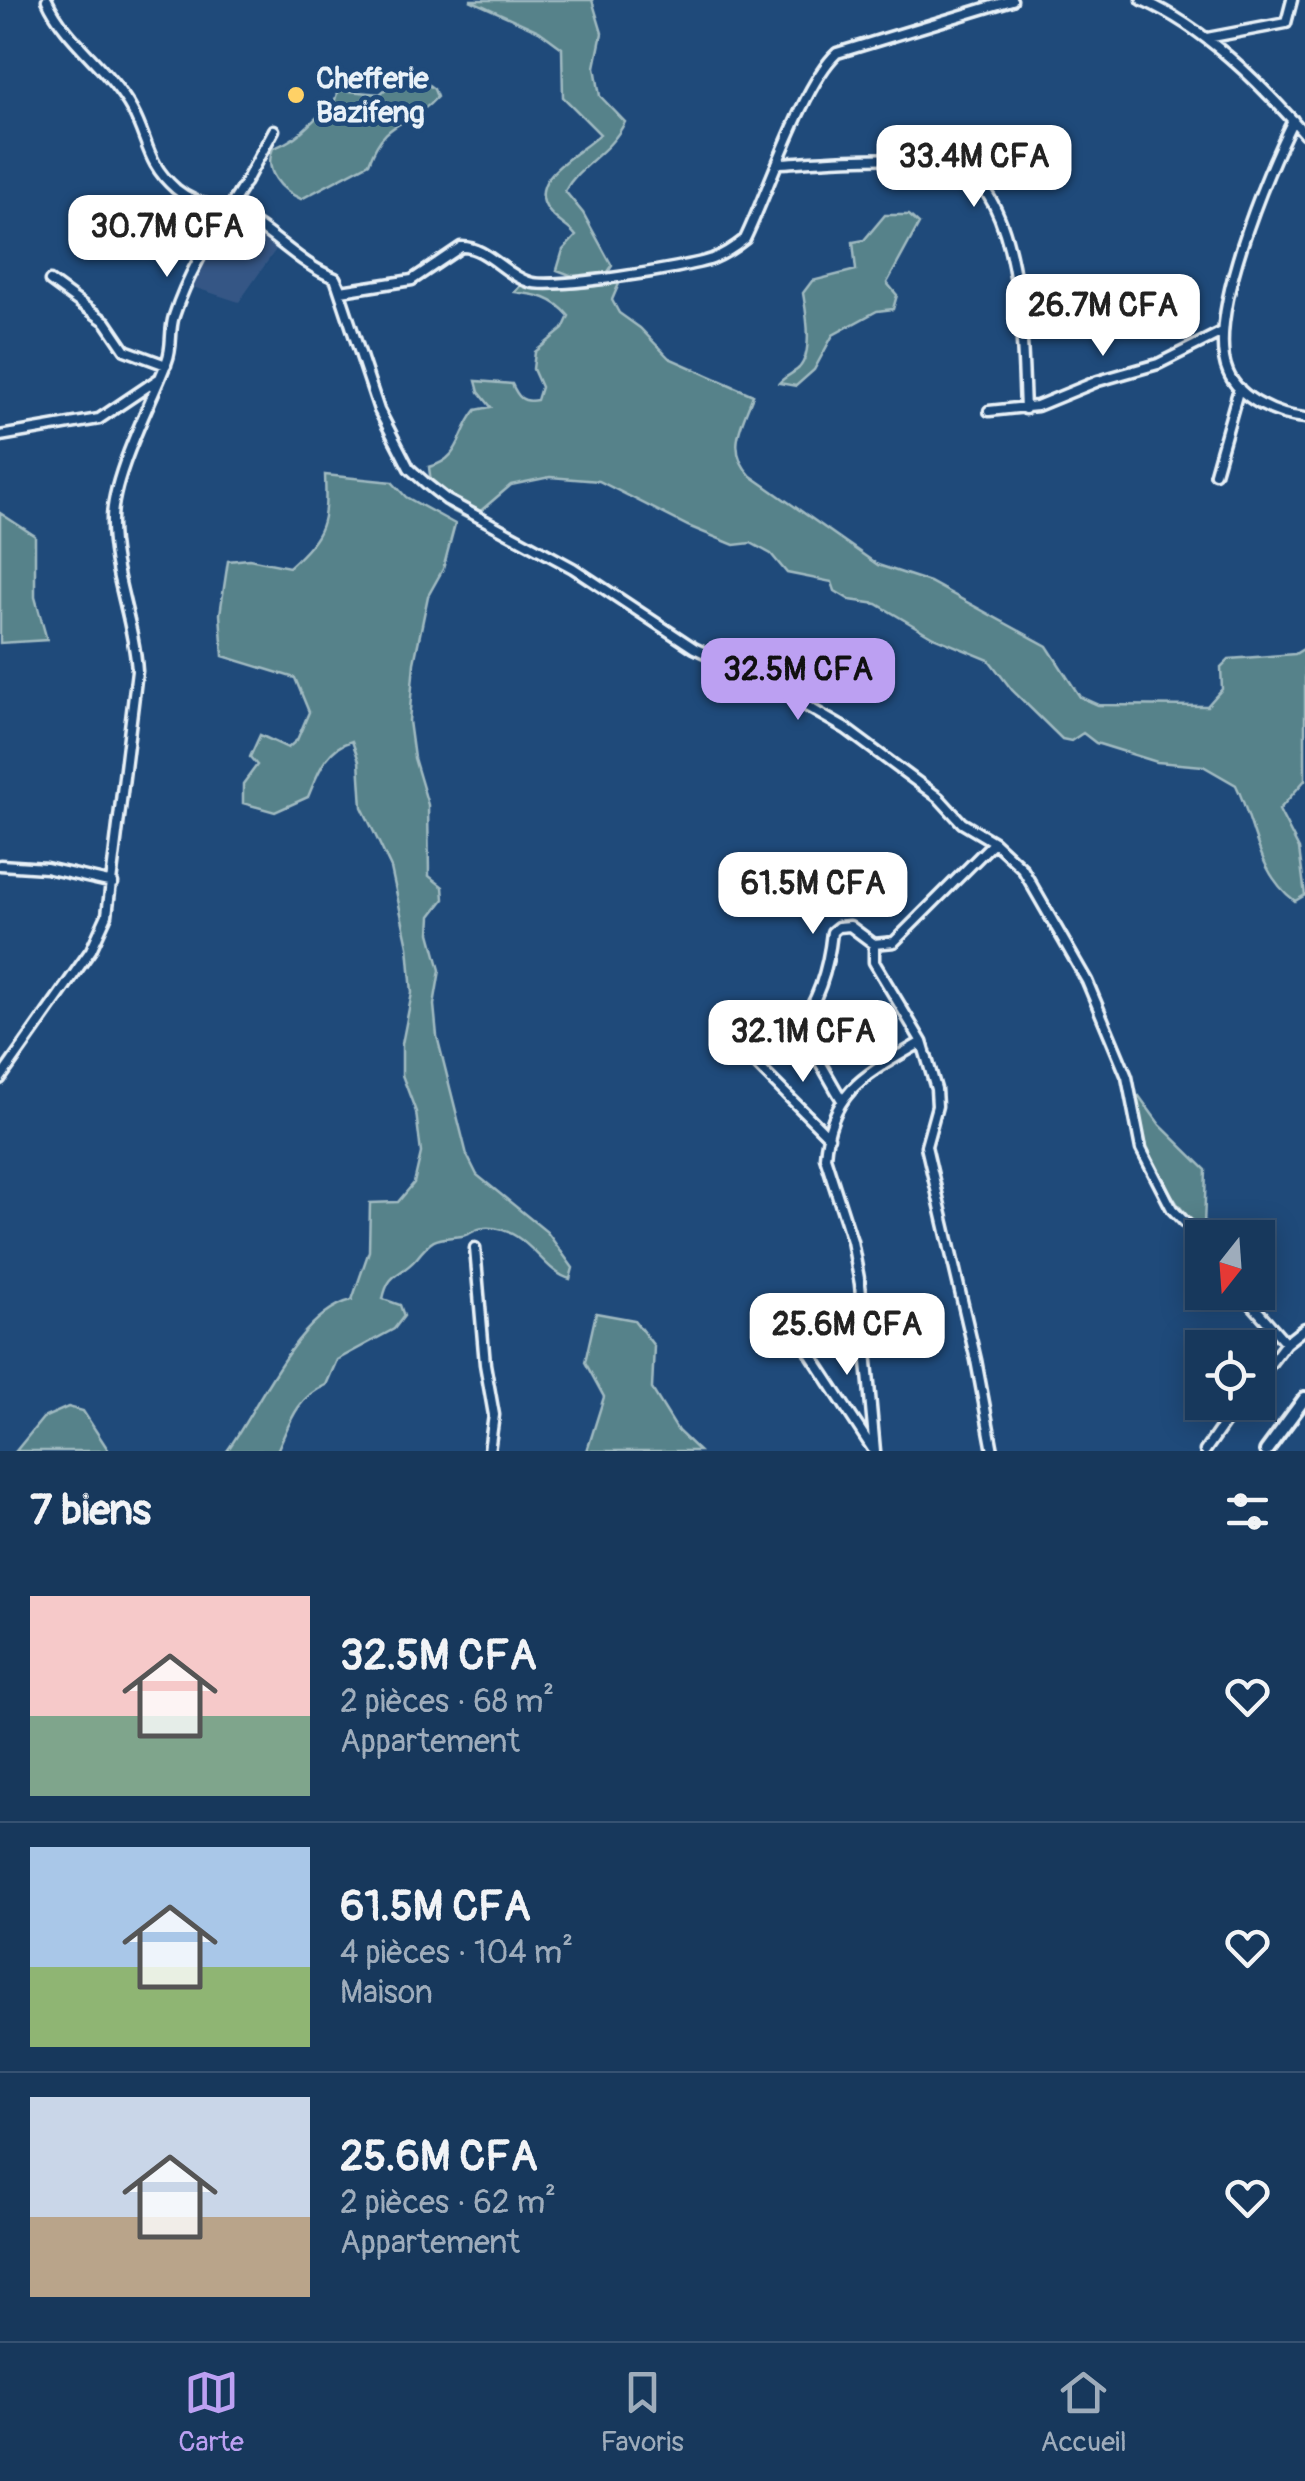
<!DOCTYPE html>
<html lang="fr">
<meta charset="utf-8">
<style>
body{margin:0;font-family:Pangolin,sans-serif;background:#244365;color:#f1f3f6;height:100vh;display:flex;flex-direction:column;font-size:38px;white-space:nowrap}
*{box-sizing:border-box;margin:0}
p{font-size:32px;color:#9eacbb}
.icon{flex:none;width:55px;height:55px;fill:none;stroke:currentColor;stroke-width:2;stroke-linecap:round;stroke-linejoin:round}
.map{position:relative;height:1451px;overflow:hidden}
.drawer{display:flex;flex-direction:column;background:#17385c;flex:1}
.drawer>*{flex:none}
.needle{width:65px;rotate:197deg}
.tools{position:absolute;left:1185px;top:1220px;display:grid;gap:20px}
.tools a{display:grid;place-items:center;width:90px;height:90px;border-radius:0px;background:#17385c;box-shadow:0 5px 25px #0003,0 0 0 2px #365272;font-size:50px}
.price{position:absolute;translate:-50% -85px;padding:0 22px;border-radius:20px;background:#fff;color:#222;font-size:32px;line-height:65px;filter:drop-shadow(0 2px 5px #0008)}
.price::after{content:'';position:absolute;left:50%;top:60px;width:30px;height:22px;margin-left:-15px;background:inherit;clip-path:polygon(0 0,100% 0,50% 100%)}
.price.selected{background:#bca0f2;color:#111}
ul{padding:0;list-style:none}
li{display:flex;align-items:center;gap:30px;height:250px;padding:0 30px}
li+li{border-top:2px solid #365272}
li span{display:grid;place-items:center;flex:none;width:280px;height:200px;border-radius:0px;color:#555}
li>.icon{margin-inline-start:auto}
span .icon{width:120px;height:120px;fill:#fffc;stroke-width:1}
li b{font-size:42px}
h2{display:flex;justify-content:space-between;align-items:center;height:120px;padding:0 30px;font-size:42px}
.tab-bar{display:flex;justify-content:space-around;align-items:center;height:140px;border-top:2px solid #365272;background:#17385c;font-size:28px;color:#9eacbb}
.tab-bar a{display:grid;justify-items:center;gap:5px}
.tab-bar .selected{color:#bca0f2}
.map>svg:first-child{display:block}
</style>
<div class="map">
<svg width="1305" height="1451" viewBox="0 0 1305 1451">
<rect width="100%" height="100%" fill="#1f4a7a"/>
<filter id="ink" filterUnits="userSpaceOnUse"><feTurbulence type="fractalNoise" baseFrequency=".01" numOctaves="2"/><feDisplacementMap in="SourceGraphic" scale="20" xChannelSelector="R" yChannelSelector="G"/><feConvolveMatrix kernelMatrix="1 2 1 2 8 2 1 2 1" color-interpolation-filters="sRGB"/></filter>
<g filter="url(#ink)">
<path fill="#355785" d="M240,224L279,245L239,302L190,286L225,229Z"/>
<path fill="#57828a" stroke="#a0bac1" stroke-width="2.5" d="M470,0H592L602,33L595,67L600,96L625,122C609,155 579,164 565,191L583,213L612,266L608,272L578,278L557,270L563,250L576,236C569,226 556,222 548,210C525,177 582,153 600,134L563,97L562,48L539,31Z
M412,66L422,80L434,89L437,97C409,128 386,116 369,163L301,199C281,190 263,171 273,148C301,139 311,119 334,103L338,90L380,94Z
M885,215H909L919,224L887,283L897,295L893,309L877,311L833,335L814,370L796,386L779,383C785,376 793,374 799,368C814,352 806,312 803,293L812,281L856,270L853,242L864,240Z
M621,279L612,300L619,313L640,328L669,358L753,395C742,425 725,449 751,476L878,565L930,582L1047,646L1080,697L1098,705L1207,706L1222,689L1221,667L1229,659L1295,654L1305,648V780L1279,810L1299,849L1305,895L1295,901C1257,873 1256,826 1236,785L1203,766L1157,762L1096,743L1083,733L1071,741L1062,739L1012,690L989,660L933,637L877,604L850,600L835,591L832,582L787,573L771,554L751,543L734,545L688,526L599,481L550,477L511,485L470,520C439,504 433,504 429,467C462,459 457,433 476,410L491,407L479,392L476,381L512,384C518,397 522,403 537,400L541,387L533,369L535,352L563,329L569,316C553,297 538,295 515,292L525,280C555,293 590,290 621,279Z
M325,475L392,482L406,497L455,524L443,569L428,596L414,663L409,721L414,758L428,805L429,876L443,887L444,899L431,916L430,933L440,970L434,1005L437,1036L467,1155L477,1175L547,1232L573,1268L570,1279C542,1272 527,1225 484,1228C476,1228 470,1235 462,1236C436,1239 434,1236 416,1259C400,1277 389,1271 383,1299L400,1305L404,1316L394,1329L337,1360L326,1385C296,1398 290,1423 277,1451H227C259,1407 297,1313 352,1300L369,1251L370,1203L398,1202L414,1183L421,1153L416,1112L402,1075V1044L412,993L408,946L391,868L362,807L359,761L352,741C326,748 318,773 308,797L275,812L243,803V784L257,765L250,757L260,735L288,748L297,740L309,712L295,678L223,656L220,614L228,561L249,559L289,567C325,534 327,523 325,475Z
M0,513L35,536V597L47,640L0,643Z
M1139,1096L1160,1125L1206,1170L1204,1227C1173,1217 1139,1133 1132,1101Z
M596,1313L634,1320L654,1346L652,1389L678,1431L699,1451H587L604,1397L585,1362Z
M68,1407L83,1411L109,1451H16L43,1418Z"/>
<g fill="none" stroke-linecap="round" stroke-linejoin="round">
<g stroke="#e8f1f8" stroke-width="15">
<path id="minor" d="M47,0C66,42 110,69 132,110C149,141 146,163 176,189C198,207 210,202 232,212C271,228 296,263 335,278L341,291L412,280L461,247C486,246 505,275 529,282C551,290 686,268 712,259C725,254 735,247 745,239C768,192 803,84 837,53L1012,0
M1142,0C1206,28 1259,82 1305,134
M1207,38L1286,23L1292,0
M1293,120C1267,172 1205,319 1228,372C1239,399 1278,416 1305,418
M780,163C819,161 934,151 964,170C1023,207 1022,345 1025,409
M245,183L274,130
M335,278L379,410L409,468L428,485L447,500L573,568L694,648L756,677L846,729L939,798L962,823L994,842L1022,868L1087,981L1127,1077L1141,1149L1172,1209L1202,1240
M50,281L106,322L125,350L166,365
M989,411L1037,406L1098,381L1158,364L1222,332
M0,436L99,419L160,378
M1215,473L1239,388
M0,865L46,868L113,883
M874,944V962L922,1042L936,1089L937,1106L926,1146L976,1360L993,1451
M753,1027C810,1026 815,1057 842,1100
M794,1033C818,1003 828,970 832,932L838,927L850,926L874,944L894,942L994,842
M751,1059L829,1137
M0,1079L91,950L107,915L137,671C134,620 111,571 112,520C112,476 151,403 167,361C173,346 169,331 174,316C189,269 216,230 242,188
M475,1248L485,1364L494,1415L489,1451
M1241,1292L1286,1343
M791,1324L874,1451
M1258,1380L1286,1343L1305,1328
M875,1451L860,1284L852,1241L825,1157C830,1089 869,1073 922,1042
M1205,1451L1239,1402"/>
</g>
<g stroke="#e8f1f8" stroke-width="18">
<path id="major" d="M1266,1451L1305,1398"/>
</g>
<use href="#minor" stroke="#1f4a7a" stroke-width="8"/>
<use href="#major" stroke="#1f4a7a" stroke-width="10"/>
</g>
</g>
<circle fill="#ffd166" stroke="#1f4a7a" stroke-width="4" cx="296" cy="95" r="10"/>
<g text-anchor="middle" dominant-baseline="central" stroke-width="9" stroke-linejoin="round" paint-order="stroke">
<g font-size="30" font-weight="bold" fill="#e8f1f8" stroke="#1f4a7a" text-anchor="start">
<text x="316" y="78">Chefferie<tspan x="316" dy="34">Bazifeng</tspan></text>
</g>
</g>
</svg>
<div class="tools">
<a><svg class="needle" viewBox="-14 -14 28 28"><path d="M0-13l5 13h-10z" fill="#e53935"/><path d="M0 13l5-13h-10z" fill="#9eacbb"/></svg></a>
<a><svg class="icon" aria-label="locate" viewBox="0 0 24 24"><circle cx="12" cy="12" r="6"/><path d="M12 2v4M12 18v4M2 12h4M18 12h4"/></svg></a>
</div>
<b class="price" style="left:974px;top:210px">33.4M CFA</b>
<b class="price" style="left:167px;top:280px">30.7M CFA</b>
<b class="price" style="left:1103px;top:359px">26.7M CFA</b>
<b class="price selected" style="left:798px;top:723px">32.5M CFA</b>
<b class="price" style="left:813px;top:937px">61.5M CFA</b>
<b class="price" style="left:803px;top:1085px">32.1M CFA</b>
<b class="price" style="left:847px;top:1378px">25.6M CFA</b>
</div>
<section class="drawer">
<h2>7 biens<svg class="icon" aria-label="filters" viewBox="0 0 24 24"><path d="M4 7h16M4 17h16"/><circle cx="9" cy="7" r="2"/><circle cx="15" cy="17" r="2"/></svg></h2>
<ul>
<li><span style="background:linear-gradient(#f6c9c9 60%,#7fa58c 0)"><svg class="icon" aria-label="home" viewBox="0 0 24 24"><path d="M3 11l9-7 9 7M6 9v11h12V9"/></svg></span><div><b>32.5M CFA</b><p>2 pièces · 68 m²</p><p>Appartement</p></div><svg class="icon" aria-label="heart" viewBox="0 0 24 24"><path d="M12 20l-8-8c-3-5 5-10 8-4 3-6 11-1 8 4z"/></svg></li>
<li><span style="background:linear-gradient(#a9c7e8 60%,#8fb573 0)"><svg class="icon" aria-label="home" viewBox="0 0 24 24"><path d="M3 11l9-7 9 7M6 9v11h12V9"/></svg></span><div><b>61.5M CFA</b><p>4 pièces · 104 m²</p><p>Maison</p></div><svg class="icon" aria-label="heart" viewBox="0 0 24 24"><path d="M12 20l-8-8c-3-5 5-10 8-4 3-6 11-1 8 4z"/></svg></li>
<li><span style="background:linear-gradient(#c9d6e8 60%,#b9a48a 0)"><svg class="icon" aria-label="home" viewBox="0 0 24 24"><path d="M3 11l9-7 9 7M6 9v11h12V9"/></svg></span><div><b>25.6M CFA</b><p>2 pièces · 62 m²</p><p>Appartement</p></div><svg class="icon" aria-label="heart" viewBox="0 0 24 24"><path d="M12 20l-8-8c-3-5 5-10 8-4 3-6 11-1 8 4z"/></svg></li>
</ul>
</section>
<nav class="tab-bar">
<a class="selected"><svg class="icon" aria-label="map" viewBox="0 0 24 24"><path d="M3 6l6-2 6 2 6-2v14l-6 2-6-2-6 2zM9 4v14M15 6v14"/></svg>Carte</a>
<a><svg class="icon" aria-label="saved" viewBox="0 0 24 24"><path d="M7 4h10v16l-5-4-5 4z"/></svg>Favoris</a>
<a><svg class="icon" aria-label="home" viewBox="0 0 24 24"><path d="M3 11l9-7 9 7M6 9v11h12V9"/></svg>Accueil</a>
</nav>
